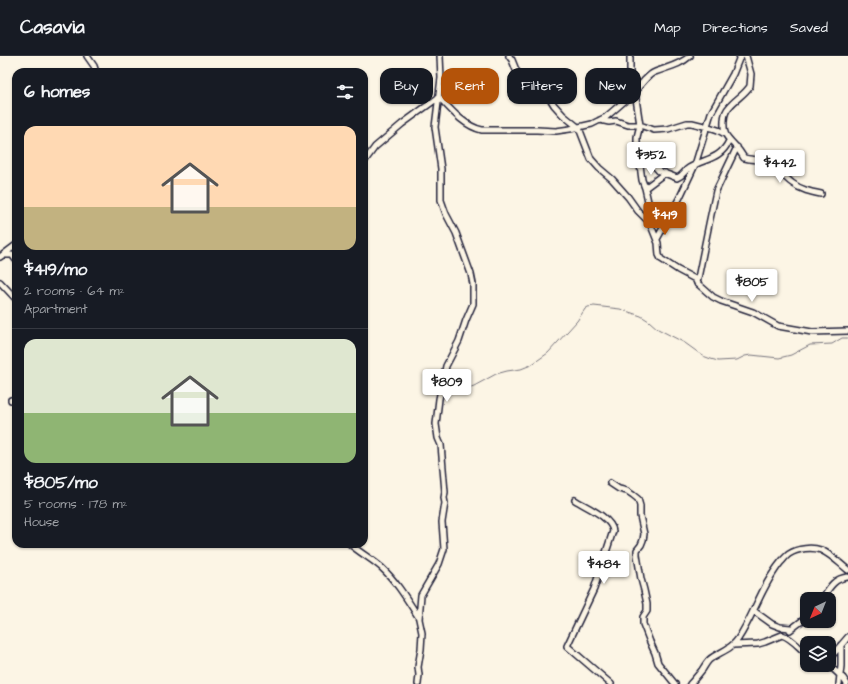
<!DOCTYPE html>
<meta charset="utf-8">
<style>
body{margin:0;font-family:"Architects Daughter",sans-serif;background:#20242c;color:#f1f3f6;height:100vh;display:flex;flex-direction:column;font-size:15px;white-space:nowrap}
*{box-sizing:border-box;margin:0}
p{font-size:13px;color:#9ea1a6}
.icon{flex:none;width:22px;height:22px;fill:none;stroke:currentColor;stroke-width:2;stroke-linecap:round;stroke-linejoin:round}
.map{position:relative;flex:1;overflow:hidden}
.details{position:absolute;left:12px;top:12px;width:356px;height:480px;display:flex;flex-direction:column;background:#171b24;border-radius:12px;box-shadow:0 1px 3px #0004}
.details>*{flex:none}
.guide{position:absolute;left:380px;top:12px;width:380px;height:36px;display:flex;gap:8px}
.needle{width:26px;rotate:223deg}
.tools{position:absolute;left:800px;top:536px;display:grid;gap:8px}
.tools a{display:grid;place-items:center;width:36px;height:36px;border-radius:8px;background:#171b24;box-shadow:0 1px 3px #0004;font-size:20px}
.price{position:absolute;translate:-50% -34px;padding:0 9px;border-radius:4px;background:#fff;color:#222;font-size:13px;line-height:26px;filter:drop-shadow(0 1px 2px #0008)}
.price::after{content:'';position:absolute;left:50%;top:24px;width:12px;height:9px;margin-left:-6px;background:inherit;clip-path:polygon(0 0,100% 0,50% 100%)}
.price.current{background:#b45309;color:#fff}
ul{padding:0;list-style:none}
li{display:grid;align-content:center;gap:8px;height:212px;padding:0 12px}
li+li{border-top:1px solid #363941}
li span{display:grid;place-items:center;height:124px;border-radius:12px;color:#555}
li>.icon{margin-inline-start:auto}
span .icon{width:72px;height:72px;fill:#fffc;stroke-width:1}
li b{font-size:17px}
h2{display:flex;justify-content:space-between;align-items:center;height:48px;padding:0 12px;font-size:17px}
.chip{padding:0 14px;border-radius:12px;background:#171b24;box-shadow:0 1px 3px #0004;font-size:14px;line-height:36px}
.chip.current{background:#b45309;color:#fff}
header{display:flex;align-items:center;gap:24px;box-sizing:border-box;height:56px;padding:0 20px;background:#171b24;border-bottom:1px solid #363941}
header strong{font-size:19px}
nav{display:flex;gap:22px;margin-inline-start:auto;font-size:14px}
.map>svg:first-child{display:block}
</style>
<header>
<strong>Casavia</strong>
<nav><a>Map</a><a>Directions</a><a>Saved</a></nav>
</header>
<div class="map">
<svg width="848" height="628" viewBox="0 0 848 628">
<rect width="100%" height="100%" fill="#fcf5e5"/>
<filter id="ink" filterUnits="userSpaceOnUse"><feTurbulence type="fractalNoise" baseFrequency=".025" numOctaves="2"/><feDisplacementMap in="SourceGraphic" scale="8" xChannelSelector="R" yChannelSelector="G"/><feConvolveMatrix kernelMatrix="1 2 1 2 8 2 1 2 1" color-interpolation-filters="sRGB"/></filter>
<g filter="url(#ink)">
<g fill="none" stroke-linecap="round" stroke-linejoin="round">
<path stroke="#78757e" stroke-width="1" d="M456,336L474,330L496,318L507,315L521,313L531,309L548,297L577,265L585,253L588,251L594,250L620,253L641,260L649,265L658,273L685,287L703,300L711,303L718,305L737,304L745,300L751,299L779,302L791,299L810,289L832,288L842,282H848"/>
<g stroke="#22223b" stroke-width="8">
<path id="minor" d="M87,0L94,10L96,16
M509,0L512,4L516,14L521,21L527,27L543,35L547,38L554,49L563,59L579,72L591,103L599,112L612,123L628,141L638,155L650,167L658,187L659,199L661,203L678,214L695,223L697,227L713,241L721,245L753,256L778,270L812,276L848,275
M630,0V39
M746,0L751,18L750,30C745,38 736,43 730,50C726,54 724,59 724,65C723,81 728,81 737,92C740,95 742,99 744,102C751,104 757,103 763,105C775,110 782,119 792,127C801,134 811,136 821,138
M439,41C451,54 464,70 482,74H537L556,75L570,73L592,68L606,61L635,36
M600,64L609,66L616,65L628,69H640L654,74L668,73L687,67H692L712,72L718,74L725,78
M638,101L652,107L659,115L677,122C683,120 684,115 689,112C705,102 720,104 729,85
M364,106L375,91L402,68L439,41
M645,132L665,117
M650,167L649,150L645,132L642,124L637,87V81L640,69L635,36C639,30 649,18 655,16C668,11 680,9 690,0
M657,183L680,141L695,109L711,57L733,18L739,3L742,0
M3,199H12L16,204
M0,201L16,189
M0,226L16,243
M697,227L709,168L716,135L737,91
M11,344L16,343
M610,427L619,433L627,435L633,439L638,443L640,450V460L644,478L643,484L641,489L637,494V499L641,523L644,534L647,548V555L643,561V568L650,586L655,597L658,607L675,628
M575,444C586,451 611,461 613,475L594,533L567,590L611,628
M350,488C360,497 372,503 382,512C397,526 408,545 419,562
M822,543C829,532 834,522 848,521
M754,555L772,568L780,571L791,572
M790,574L807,561
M733,589L758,588L765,586L782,579C792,582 799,592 807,598
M829,603L848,581
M829,609L843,622L847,628
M418,628L419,619L418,611L421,593L422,577L419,563L421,539L439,508L444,493L442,466L445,447L444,442L445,436L441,389L438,382L436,368L439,343L446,310L459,285L466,264L473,248V228L471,218L456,177L446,158L441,144V113L435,71L441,22L440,0
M690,628C694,624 698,619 702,614C704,611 706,607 709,604C718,596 730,595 738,583C754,559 762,529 781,506C783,504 786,500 789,498C798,492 812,491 821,494C832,499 839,507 848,514
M839,628L841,610V589"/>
</g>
<use href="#minor" stroke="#fcf5e5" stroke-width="5"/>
</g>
</g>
</svg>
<div class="tools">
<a><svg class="needle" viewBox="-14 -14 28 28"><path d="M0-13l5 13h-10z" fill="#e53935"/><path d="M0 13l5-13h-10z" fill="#9ea1a6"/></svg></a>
<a><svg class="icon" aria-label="layers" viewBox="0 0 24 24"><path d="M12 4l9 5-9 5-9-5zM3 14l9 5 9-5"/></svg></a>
</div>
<b class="price" style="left:651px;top:120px">$352</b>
<b class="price" style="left:780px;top:128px">$442</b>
<b class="price current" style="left:665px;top:180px">$419</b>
<b class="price" style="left:752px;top:247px">$805</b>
<b class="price" style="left:447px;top:347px">$809</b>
<b class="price" style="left:604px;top:529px">$484</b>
<div class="guide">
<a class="chip">Buy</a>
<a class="chip current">Rent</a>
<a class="chip">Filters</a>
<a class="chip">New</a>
</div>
<section class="details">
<h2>6 homes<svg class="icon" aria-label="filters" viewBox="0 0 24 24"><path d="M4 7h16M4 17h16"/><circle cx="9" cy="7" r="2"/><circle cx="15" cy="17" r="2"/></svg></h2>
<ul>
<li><span style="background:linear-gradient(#ffd9b3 65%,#c2b280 0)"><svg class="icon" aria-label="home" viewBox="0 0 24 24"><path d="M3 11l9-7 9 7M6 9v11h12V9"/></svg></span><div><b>$419/mo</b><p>2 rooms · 64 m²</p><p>Apartment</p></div></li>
<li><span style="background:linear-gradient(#dfe7d0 60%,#8fb573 0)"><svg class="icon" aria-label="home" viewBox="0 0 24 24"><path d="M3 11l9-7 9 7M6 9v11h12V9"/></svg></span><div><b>$805/mo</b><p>5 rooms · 178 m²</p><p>House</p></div></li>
</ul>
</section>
</div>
